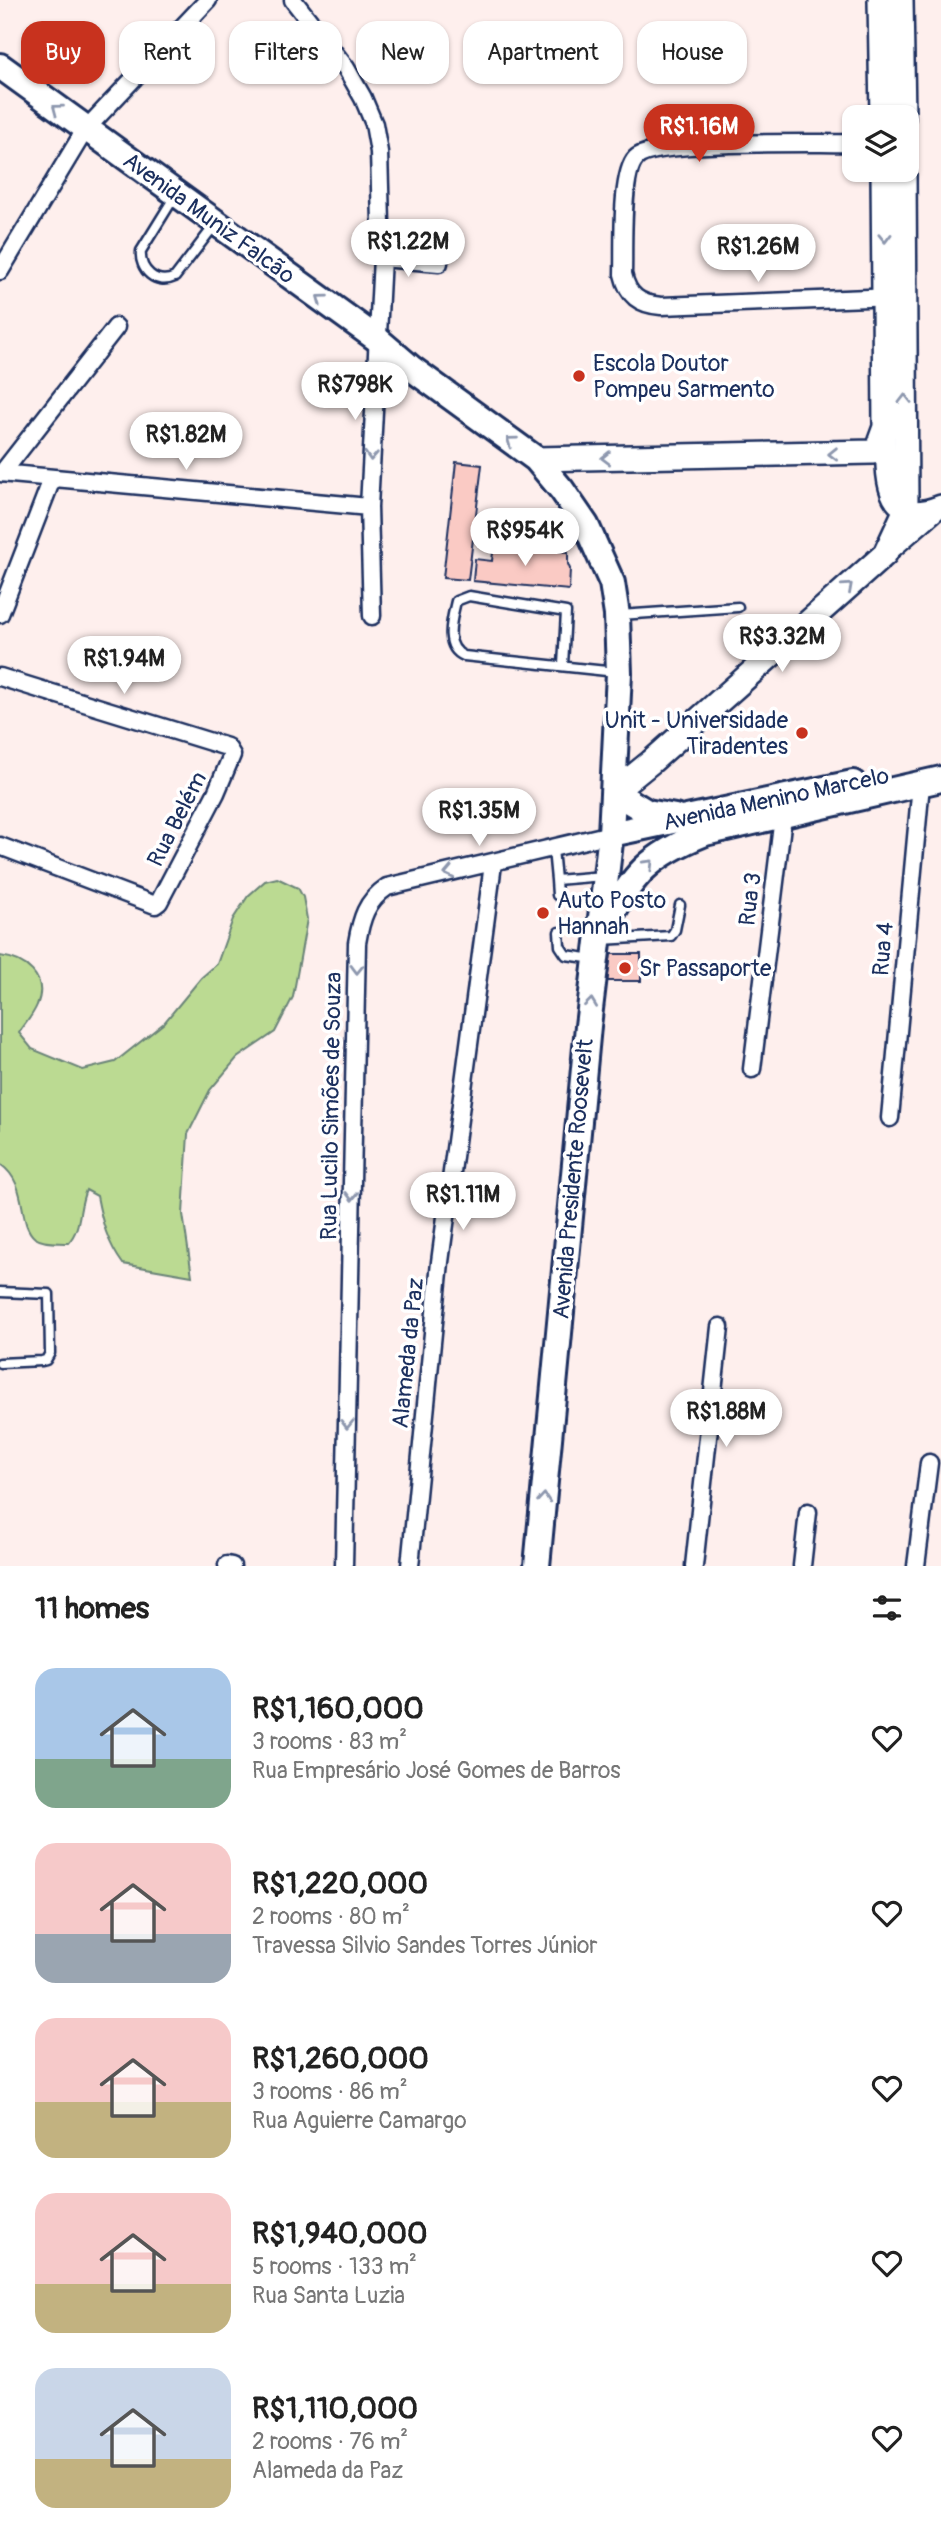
<!DOCTYPE html>
<meta charset="utf-8">
<style>
body{margin:0;font-family:Pangolin,sans-serif;background:#f2f2f2;color:#222;height:100vh;display:flex;flex-direction:column;font-size:26px;white-space:nowrap}
*{box-sizing:border-box;margin:0}
p{font-size:23px;color:#767676}
.icon{flex:none;width:38px;height:38px;fill:none;stroke:currentColor;stroke-width:2;stroke-linecap:round;stroke-linejoin:round}
.map{position:relative;height:1566px;overflow:hidden}
.drawer{display:flex;flex-direction:column;background:#fff;flex:1}
.drawer>*{flex:none}
.guide{position:absolute;left:21px;top:21px;width:900px;height:63px;display:flex;gap:14px}
.buttons{position:absolute;left:842px;top:105px;display:grid;gap:14px}
.buttons a{display:grid;place-items:center;width:77px;height:77px;border-radius:14px;background:#fff;box-shadow:0 2px 5px #0004;font-size:35px}
.price{position:absolute;translate:-50% -60px;padding:0 16px;border-radius:24px;background:#fff;color:#222;font-size:23px;line-height:46px;filter:drop-shadow(0 2px 4px #0008)}
.price::after{content:'';position:absolute;left:50%;top:42px;width:21px;height:16px;margin-left:-10px;background:inherit;clip-path:polygon(0 0,100% 0,50% 100%)}
.price.current{background:#c8321e;color:#fff}
ul{padding:0;list-style:none}
li{display:flex;align-items:center;gap:21px;height:175px;padding:0 35px}
li span{display:grid;place-items:center;flex:none;width:196px;height:140px;border-radius:21px;color:#555}
li>.icon{margin-inline-start:auto}
span .icon{width:84px;height:84px;fill:#fffc;stroke-width:1}
li b{font-size:30px}
h2{display:flex;justify-content:space-between;align-items:center;height:84px;padding:0 35px;font-size:30px}
.chip{padding:0 24px;border-radius:21px;background:#fff;box-shadow:0 2px 5px #0004;font-size:24px;line-height:63px}
.chip.current{background:#c8321e;color:#fff}
.map>svg:first-child{display:block}
</style>
<div class="map">
<svg width="941" height="1566" viewBox="0 0 941 1566">
<rect width="100%" height="100%" fill="#feefed"/>
<filter id="ink" filterUnits="userSpaceOnUse"><feTurbulence type="fractalNoise" baseFrequency=".0143" numOctaves="2"/><feDisplacementMap in="SourceGraphic" scale="14" xChannelSelector="R" yChannelSelector="G"/><feConvolveMatrix kernelMatrix="1 2 1 2 8 2 1 2 1" color-interpolation-filters="sRGB"/></filter>
<g filter="url(#ink)">
<path fill="#bbda92" stroke="#6b8478" stroke-width="2" d="M277,878L298,888L303,897L307,919L293,997L275,1032L237,1058L210,1090L188,1134L183,1214L192,1276L123,1264C107,1242 102,1222 97,1196L86,1190C78,1208 82,1228 68,1243C58,1242 44,1244 35,1238C16,1222 30,1185 0,1164V956C25,959 49,977 37,1005C33,1015 25,1024 19,1033L32,1049L83,1070L115,1062L164,1023L201,978L217,964L233,919L248,896L265,881Z"/>
<path fill="#facac4" stroke="#1b2f5e" stroke-width="2" d="M456,462L482,465L468,580L443,578Z
M494,544L568,552V564L570,569L569,590L473,581L475,559L492,561Z
M611,954H641V981H607Z"/>
<g fill="none" stroke-linecap="round" stroke-linejoin="round">
<g stroke="#1b2f5e" stroke-width="13">
<path id="service" d="M175,196L141,251C139,270 156,286 175,277L214,226
M620,615L738,607
M563,665L566,612L469,596L456,601C452,619 443,647 464,656L616,672
M553,849L556,880
M557,895L556,880L603,876
M559,932L560,946L566,955L594,959
M601,940L671,936L675,930L680,905
M0,1292L49,1294L50,1353L46,1360L42,1361L0,1363"/>
</g>
<g stroke="#1b2f5e" stroke-width="21">
<path id="minor" d="M293,0L346,68L363,98L374,124L379,152L382,258L369,507L372,616
M854,143C819,144 654,139 636,158C620,174 624,250 623,274C628,296 639,304 661,306L894,297
M382,258L439,263
M0,271L85,130L208,0
M0,473L369,507
M2,473L116,327
M0,614L52,479
M0,677L227,747L232,755L216,793L159,902L155,905L0,846
M752,1069L783,817
M890,1118L921,784
M227,1565L232,1566
M344,1566L357,943C361,919 366,901 387,887L611,834
M410,1566L440,1262L493,864
M694,1566L720,1327
M802,1566L808,1512
M916,1566L929,1463"/>
</g>
<g stroke="#1b2f5e" stroke-width="24">
<path id="tertiary" d="M885,428C887,469 878,530 941,505
M886,553L937,509"/>
</g>
<g stroke="#1b2f5e" stroke-width="28">
<path id="secondary" d="M880,0L882,117
M901,0L903,117
M536,459L873,452L877,449L885,427L883,170
M614,792L651,762L885,554L906,509L904,170"/>
</g>
<g stroke="#1b2f5e" stroke-width="30">
<path id="primary" d="M0,66L377,339L411,368L536,459L562,490L586,525L612,583L617,615L619,673L611,834L588,1026L537,1566
M614,792L647,812L675,817
M611,834L853,783
M605,927C632,874 650,855 705,833L941,779"/>
</g>
<use href="#service" stroke="#fff" stroke-width="8"/>
<use href="#minor" stroke="#fff" stroke-width="16"/>
<use href="#tertiary" stroke="#fff" stroke-width="19"/>
<use href="#secondary" stroke="#fff" stroke-width="23"/>
<use href="#primary" stroke="#fff" stroke-width="24"/>
</g>
<defs><path id="oneway-chevron" d="M-2-3.5L2.5 0L-2 3.5" fill="none" stroke-width="1.6" stroke-linecap="round" stroke-linejoin="round" transform="scale(1.75)"/></defs>
<g stroke="#8d97ae">
<use href="#oneway-chevron" transform="translate(57 109) rotate(-143)"/>
<use href="#oneway-chevron" transform="translate(885 238) rotate(89)"/>
<use href="#oneway-chevron" transform="translate(321 299) rotate(-144)"/>
<use href="#oneway-chevron" transform="translate(905 399) rotate(-90)"/>
<use href="#oneway-chevron" transform="translate(511 441) rotate(-144)"/>
<use href="#oneway-chevron" transform="translate(833 454) rotate(179)"/>
<use href="#oneway-chevron" transform="translate(371 456) rotate(93)"/>
<use href="#oneway-chevron" transform="translate(606 458) rotate(179)"/>
<use href="#oneway-chevron" transform="translate(848 587) rotate(-42)"/>
<use href="#oneway-chevron" transform="translate(649 864) rotate(-45)"/>
<use href="#oneway-chevron" transform="translate(449 873) rotate(168)"/>
<use href="#oneway-chevron" transform="translate(357 969) rotate(91)"/>
<use href="#oneway-chevron" transform="translate(591 1003) rotate(-83)"/>
<use href="#oneway-chevron" transform="translate(352 1196) rotate(91)"/>
<use href="#oneway-chevron" transform="translate(347 1424) rotate(91)"/>
<use href="#oneway-chevron" transform="translate(544 1498) rotate(-85)"/>
</g>
</g>
<g fill="#c8321e" stroke="#fff" stroke-width="2.5">
<circle cx="579" cy="376" r="7"/>
<circle cx="802" cy="733" r="7"/>
<circle cx="543" cy="913" r="7"/>
<circle cx="625" cy="968" r="7"/>
</g>
<g text-anchor="middle" dominant-baseline="central" stroke-width="7" stroke-linejoin="round" paint-order="stroke">
<g font-size="23" fill="#1b2f5e" stroke="#fff">
<text transform="translate(209 218) rotate(36)">Avenida Muniz Falcão</text>
<text transform="translate(776 799) rotate(-12)">Avenida Menino Marcelo</text>
<text transform="translate(177 819) rotate(-63)">Rua Belém</text>
<text transform="translate(750 899) rotate(-83)">Rua 3</text>
<text transform="translate(883 949) rotate(-85)">Rua 4</text>
<text transform="translate(331 1106) rotate(-89)">Rua Lucilo Simões de Souza</text>
<text transform="translate(573 1179) rotate(-85)">Avenida Presidente Roosevelt</text>
<text transform="translate(408 1353) rotate(-84)">Alameda da Paz</text>
</g>
<g font-size="23" fill="#1b2f5e" stroke="#fff" text-anchor="start">
<text x="593" y="363">Escola Doutor<tspan x="593" dy="26">Pompeu Sarmento</tspan></text>
<text x="788" y="720" text-anchor="end">Unit - Universidade<tspan x="788" dy="26">Tiradentes</tspan></text>
<text x="557" y="900">Auto Posto<tspan x="557" dy="26">Hannah</tspan></text>
<text x="639" y="968">Sr Passaporte</text>
</g>
</g>
</svg>
<div class="buttons">
<a><svg class="icon" aria-label="layers" viewBox="0 0 24 24"><path d="M12 4l9 5-9 5-9-5zM3 14l9 5 9-5"/></svg></a>
</div>
<b class="price current" style="left:699px;top:164px">R$1.16M</b>
<b class="price" style="left:408px;top:279px">R$1.22M</b>
<b class="price" style="left:758px;top:284px">R$1.26M</b>
<b class="price" style="left:355px;top:422px">R$798K</b>
<b class="price" style="left:186px;top:472px">R$1.82M</b>
<b class="price" style="left:525px;top:568px">R$954K</b>
<b class="price" style="left:782px;top:674px">R$3.32M</b>
<b class="price" style="left:124px;top:696px">R$1.94M</b>
<b class="price" style="left:479px;top:848px">R$1.35M</b>
<b class="price" style="left:463px;top:1232px">R$1.11M</b>
<b class="price" style="left:726px;top:1449px">R$1.88M</b>
<div class="guide">
<a class="chip current">Buy</a>
<a class="chip">Rent</a>
<a class="chip">Filters</a>
<a class="chip">New</a>
<a class="chip">Apartment</a>
<a class="chip">House</a>
</div>
</div>
<section class="drawer">
<h2>11 homes<svg class="icon" aria-label="filters" viewBox="0 0 24 24"><path d="M4 7h16M4 17h16"/><circle cx="9" cy="7" r="2"/><circle cx="15" cy="17" r="2"/></svg></h2>
<ul>
<li><span style="background:linear-gradient(#a9c7e8 65%,#7fa58c 0)"><svg class="icon" aria-label="home" viewBox="0 0 24 24"><path d="M3 11l9-7 9 7M6 9v11h12V9"/></svg></span><div><b>R$1,160,000</b><p>3 rooms · 83 m²</p><p>Rua Empresário José Gomes de Barros</p></div><svg class="icon" aria-label="heart" viewBox="0 0 24 24"><path d="M12 20l-8-8c-3-5 5-10 8-4 3-6 11-1 8 4z"/></svg></li>
<li><span style="background:linear-gradient(#f6c9c9 65%,#9aa5b1 0)"><svg class="icon" aria-label="home" viewBox="0 0 24 24"><path d="M3 11l9-7 9 7M6 9v11h12V9"/></svg></span><div><b>R$1,220,000</b><p>2 rooms · 80 m²</p><p>Travessa Silvio Sandes Torres Júnior</p></div><svg class="icon" aria-label="heart" viewBox="0 0 24 24"><path d="M12 20l-8-8c-3-5 5-10 8-4 3-6 11-1 8 4z"/></svg></li>
<li><span style="background:linear-gradient(#f6c9c9 60%,#c2b280 0)"><svg class="icon" aria-label="home" viewBox="0 0 24 24"><path d="M3 11l9-7 9 7M6 9v11h12V9"/></svg></span><div><b>R$1,260,000</b><p>3 rooms · 86 m²</p><p>Rua Aguierre Camargo</p></div><svg class="icon" aria-label="heart" viewBox="0 0 24 24"><path d="M12 20l-8-8c-3-5 5-10 8-4 3-6 11-1 8 4z"/></svg></li>
<li><span style="background:linear-gradient(#f6c9c9 65%,#c2b280 0)"><svg class="icon" aria-label="home" viewBox="0 0 24 24"><path d="M3 11l9-7 9 7M6 9v11h12V9"/></svg></span><div><b>R$1,940,000</b><p>5 rooms · 133 m²</p><p>Rua Santa Luzia</p></div><svg class="icon" aria-label="heart" viewBox="0 0 24 24"><path d="M12 20l-8-8c-3-5 5-10 8-4 3-6 11-1 8 4z"/></svg></li>
<li><span style="background:linear-gradient(#c9d6e8 65%,#c2b280 0)"><svg class="icon" aria-label="home" viewBox="0 0 24 24"><path d="M3 11l9-7 9 7M6 9v11h12V9"/></svg></span><div><b>R$1,110,000</b><p>2 rooms · 76 m²</p><p>Alameda da Paz</p></div><svg class="icon" aria-label="heart" viewBox="0 0 24 24"><path d="M12 20l-8-8c-3-5 5-10 8-4 3-6 11-1 8 4z"/></svg></li>
</ul>
</section>
